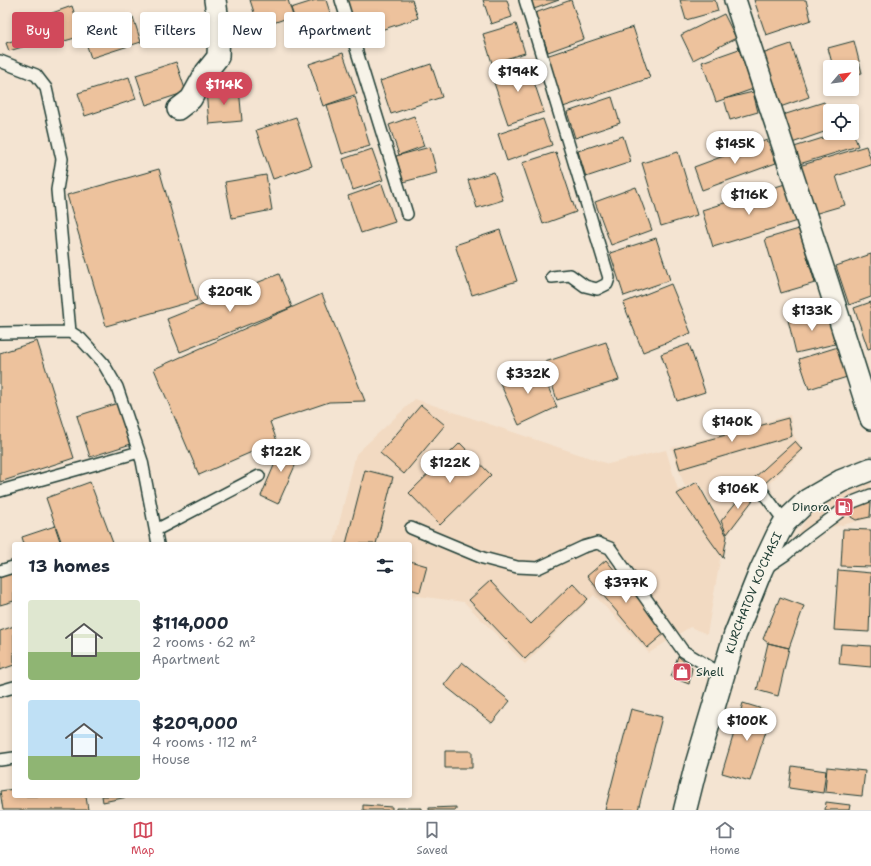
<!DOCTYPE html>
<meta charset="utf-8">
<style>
body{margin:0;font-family:"Shantell Sans",sans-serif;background:#f6f6f7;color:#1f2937;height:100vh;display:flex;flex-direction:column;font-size:15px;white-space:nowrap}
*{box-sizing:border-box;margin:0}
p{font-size:13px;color:#747a83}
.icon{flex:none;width:22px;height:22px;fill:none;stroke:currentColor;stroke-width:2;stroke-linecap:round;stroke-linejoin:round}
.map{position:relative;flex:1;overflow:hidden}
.side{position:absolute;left:12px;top:542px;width:400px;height:256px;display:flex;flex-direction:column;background:#fff;border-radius:4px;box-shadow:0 2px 6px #0003}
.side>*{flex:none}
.guide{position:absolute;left:12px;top:12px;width:400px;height:36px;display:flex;gap:8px}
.needle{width:26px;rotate:61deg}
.buttons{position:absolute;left:823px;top:60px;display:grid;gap:8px}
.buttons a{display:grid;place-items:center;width:36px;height:36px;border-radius:4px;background:#fff;box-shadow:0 2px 6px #0003;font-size:20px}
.price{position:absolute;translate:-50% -34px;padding:0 9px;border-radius:14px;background:#fff;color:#222;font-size:13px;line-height:26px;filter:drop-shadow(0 1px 2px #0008)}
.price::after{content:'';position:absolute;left:50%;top:24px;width:12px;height:9px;margin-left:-6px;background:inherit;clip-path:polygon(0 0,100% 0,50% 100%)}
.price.selected{background:#d1495b;color:#fff}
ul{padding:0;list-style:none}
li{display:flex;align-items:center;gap:12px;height:100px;padding:0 16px}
li span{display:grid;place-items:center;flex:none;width:112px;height:80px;border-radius:4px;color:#555}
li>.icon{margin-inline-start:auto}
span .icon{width:48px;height:48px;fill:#fffc;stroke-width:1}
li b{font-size:17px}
h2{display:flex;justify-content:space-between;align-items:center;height:48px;padding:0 16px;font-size:17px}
.pill{padding:0 14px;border-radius:4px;background:#fff;box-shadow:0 2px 6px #0003;font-size:14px;line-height:36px}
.pill.selected{background:#d1495b;color:#fff}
.tab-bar{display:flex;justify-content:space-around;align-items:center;height:56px;border-top:1px solid #e0e1e3;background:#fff;font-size:11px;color:#747a83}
.tab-bar a{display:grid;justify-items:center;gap:2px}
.tab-bar .selected{color:#d1495b}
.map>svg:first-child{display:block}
</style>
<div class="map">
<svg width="871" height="810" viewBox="0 0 871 810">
<rect width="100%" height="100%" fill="#f4e4d2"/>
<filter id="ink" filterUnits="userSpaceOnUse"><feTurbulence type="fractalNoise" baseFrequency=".025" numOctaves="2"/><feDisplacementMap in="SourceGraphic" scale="8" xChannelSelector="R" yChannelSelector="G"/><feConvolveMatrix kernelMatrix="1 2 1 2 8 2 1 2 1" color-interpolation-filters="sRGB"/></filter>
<g filter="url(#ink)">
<path fill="#f2dac2" d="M415,399L608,464L666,450L678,490L696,484L724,537L707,634L690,627L649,653L594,595L525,664L464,602L410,595V544H334L356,454Z
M790,415L794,436L804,450L758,494L727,536L698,480L685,487L671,448Z
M862,482H871V518L829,528L787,555L806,519L826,496Z"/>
<path fill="#edc29d" stroke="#1f3d34" d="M250,0H288L293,16L259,28Z
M316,0H326L336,31L303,43L291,8Z
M344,0H412L418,18L356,38Z
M483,0H507L512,17L491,24Z
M531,0H559L534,9Z
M571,0L584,39L548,52L535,13Z
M680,0H715L718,11L686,20Z
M754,0H806L811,20L766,35Z
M72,6L82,36L61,42L52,13Z
M724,14L736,38L693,60L681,35Z
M133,17L141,42L91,58L83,34Z
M516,24L525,53L492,63L483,34Z
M633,27L650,78L563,107L546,56Z
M42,31L45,40L9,51L6,43Z
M854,41L862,73L852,75V67H833L828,48Z
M791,44L809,97L780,107L762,54Z
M739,49L753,89L716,102L702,62Z
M343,53L357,94L323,106L309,64Z
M527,61L544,112L508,124L491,74Z
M176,62L186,92L146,105L136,75Z
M431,64L442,97L391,114L380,81Z
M129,77L136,99L85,116L78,93Z
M239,88L242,121L209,124L206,91Z
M753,92L758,112L730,120L724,99Z
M355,97L370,146L342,154L327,105Z
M612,97L620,123L575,138L567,112Z
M824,102L830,121V130L792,143L783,115Z
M414,116L424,146L399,155L389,125Z
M296,117L312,166L273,179L256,130Z
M543,119L552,145L507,161L498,134Z
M852,129L858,146L796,165L791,148L839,133H852Z
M623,136L631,162L586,177L578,151Z
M767,140L776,163L702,190L694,167Z
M866,146L871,161V165L836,176L845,205L814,214L799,166Z
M430,147L437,173L403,182L396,156Z
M372,149L383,180L353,190L343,159Z
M556,152L576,212L543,224L522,163Z
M678,152L697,215L661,226L642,163Z
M159,169L197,300L106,326L67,195Z
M494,172L503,200L477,208L468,180Z
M266,175L272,210L232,218L225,182Z
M382,184L395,222L361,233L348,196Z
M785,184L797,221L713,247L702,210Z
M636,187L652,230L611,245L595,202Z
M799,229L815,283L781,293L765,239Z
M500,230L517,281L472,295L455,245Z
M656,238L670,280L624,296L610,253Z
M871,254V297L849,305L836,266Z
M279,274L292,307L180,352L167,319Z
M671,284L691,333L643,352L623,303Z
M322,294L365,401L329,402L270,422L277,441L199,475L154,369Z
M871,302V348L868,349L854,308Z
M827,310L835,344L796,353L788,320Z
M37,341L74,458L0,482V353Z
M606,342L619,380L557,400L545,362Z
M689,344L705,392L677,401L661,354Z
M838,347L847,377L809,389L799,359Z
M538,365L557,407L519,425L500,383Z
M118,403L131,444L90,457L77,416Z
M421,405L445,425L404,474L380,453Z
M788,418L792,436L680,469L674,449Z
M795,441L802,449L762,486L754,478Z
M284,442L302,450L278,504L261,496Z
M460,443L491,475L440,525L409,493Z
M365,470L393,477L376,544H346Z
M90,482L113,543L62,544L46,498Z
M697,482L727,536L723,558L677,494Z
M747,489L756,496L727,534L721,521Z
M867,501L871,503L870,517L856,520L851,517L849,509Z
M55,526L61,544H24L22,537Z
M843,529L871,530V567L841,566Z
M606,560L666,632L647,648L587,576Z
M410,561L427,566L420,592L410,589Z
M838,570L871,573L869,632L834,630Z
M14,572V601L0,605V577Z
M490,581L531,624L573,583L588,599L525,659L469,600Z
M780,597L804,606L789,648L768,643L763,639Z
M14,626V665L0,670V631Z
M768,643L789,648L778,696L757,690Z
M841,644L871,646V667L839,664Z
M678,656L692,668L689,684L671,677Z
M462,662L510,701L492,723L444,685Z
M743,703L772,712L750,781L722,773Z
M631,709L662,717L638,810H605Z
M445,751H472V768H445Z
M792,766L826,771L823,793L789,788Z
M827,767L865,771L862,796L825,792Z
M14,789V796H86L88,810H3L0,791Z
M102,796H132L103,802Z
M826,802L850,805L849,810H825Z
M363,805L392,807V810H363Z
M456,807V810H429V808Z
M396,808H422V810H396Z"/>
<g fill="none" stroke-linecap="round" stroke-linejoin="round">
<g stroke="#1f3d34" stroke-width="14">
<path id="lane" d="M341,0L407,214
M525,0L609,278L607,284L597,289L585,286L570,275L552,277
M0,61L36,75L46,88L62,159L57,190L70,332
M0,333L70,332L81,339L103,363L117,387L142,461L158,544
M0,491L139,452
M762,491L785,522
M411,528L483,558L517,567L538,568L583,547L597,543L610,548L683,651L723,675
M156,530L259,476
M767,567L785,555L806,537L853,502L871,495
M0,571L13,567
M0,691L14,687
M0,760L14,758"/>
</g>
<g stroke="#1f3d34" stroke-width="24">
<path id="street" d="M735,0L828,283L871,419
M178,109L191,99L206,72L218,57L219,27L215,0"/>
</g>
<g stroke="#1f3d34" stroke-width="25">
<g id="secondary">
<path id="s1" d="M685,810L696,766L735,635L761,570L778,534L785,522L808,500L841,481L871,469"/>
</g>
</g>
<use href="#lane" stroke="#f7f3e8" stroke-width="11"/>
<use href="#street" stroke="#f7f3e8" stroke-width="21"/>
<use href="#secondary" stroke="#f7f3e8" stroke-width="22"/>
</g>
</g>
<defs>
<g id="fuel-square" transform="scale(1)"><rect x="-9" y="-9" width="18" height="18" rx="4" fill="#d1495b" stroke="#f7f3e8"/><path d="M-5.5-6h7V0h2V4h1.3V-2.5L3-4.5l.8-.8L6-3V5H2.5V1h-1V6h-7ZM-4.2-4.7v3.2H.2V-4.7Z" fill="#fff"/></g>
<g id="shop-square" transform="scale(1)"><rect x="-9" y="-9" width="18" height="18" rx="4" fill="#d1495b" stroke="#f7f3e8"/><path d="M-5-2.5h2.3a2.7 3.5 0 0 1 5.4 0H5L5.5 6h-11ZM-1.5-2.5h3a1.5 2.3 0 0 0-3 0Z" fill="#fff"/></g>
</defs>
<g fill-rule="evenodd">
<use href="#fuel-square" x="844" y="507"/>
<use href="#shop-square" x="682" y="672"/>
</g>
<g text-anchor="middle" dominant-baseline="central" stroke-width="3" stroke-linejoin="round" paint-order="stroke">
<g font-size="12" fill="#1f3d34" stroke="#f7f3e8" text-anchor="end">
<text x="830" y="507">Dinora</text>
<text x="696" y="672" text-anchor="start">Shell</text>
</g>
<g font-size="12" fill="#1f3d34" stroke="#f7f3e8">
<text stroke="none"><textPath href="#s1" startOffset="228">KURCHATOV KO'CHASI</textPath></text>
</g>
</g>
</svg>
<div class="buttons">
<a><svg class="needle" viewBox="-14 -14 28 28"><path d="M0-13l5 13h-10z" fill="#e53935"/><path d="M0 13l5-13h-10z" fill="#747a83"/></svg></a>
<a><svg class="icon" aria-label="locate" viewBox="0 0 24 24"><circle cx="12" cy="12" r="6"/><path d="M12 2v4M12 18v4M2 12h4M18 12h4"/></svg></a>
</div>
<b class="price" style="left:518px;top:93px">$194K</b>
<b class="price selected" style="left:224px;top:106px">$114K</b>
<b class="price" style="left:735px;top:165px">$145K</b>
<b class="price" style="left:749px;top:216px">$116K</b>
<b class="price" style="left:230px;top:313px">$209K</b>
<b class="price" style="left:812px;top:332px">$133K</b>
<b class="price" style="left:528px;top:395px">$332K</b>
<b class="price" style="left:732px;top:443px">$140K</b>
<b class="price" style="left:281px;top:473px">$122K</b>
<b class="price" style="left:450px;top:484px">$122K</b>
<b class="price" style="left:738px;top:510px">$106K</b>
<b class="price" style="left:626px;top:604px">$377K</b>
<b class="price" style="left:747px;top:742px">$100K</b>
<div class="guide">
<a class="pill selected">Buy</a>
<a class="pill">Rent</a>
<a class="pill">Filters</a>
<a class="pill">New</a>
<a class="pill">Apartment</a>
</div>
<section class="side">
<h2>13 homes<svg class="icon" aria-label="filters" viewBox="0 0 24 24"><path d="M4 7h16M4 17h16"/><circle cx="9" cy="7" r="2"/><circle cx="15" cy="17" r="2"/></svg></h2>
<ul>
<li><span style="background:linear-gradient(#dfe7d0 65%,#8fb573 0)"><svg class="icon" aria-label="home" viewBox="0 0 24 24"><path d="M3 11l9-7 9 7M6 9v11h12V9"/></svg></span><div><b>$114,000</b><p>2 rooms · 62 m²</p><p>Apartment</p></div></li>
<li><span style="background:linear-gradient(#bfe0f5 70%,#8fb573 0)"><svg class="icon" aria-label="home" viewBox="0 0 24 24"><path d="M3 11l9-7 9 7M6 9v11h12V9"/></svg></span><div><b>$209,000</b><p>4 rooms · 112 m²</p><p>House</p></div></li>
</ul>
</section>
</div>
<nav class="tab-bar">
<a class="selected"><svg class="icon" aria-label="map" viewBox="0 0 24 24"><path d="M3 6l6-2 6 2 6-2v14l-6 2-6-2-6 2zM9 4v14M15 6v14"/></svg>Map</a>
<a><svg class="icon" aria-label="saved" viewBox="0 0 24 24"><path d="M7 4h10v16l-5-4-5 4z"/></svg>Saved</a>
<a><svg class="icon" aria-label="home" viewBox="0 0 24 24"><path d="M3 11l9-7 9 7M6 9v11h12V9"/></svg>Home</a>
</nav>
